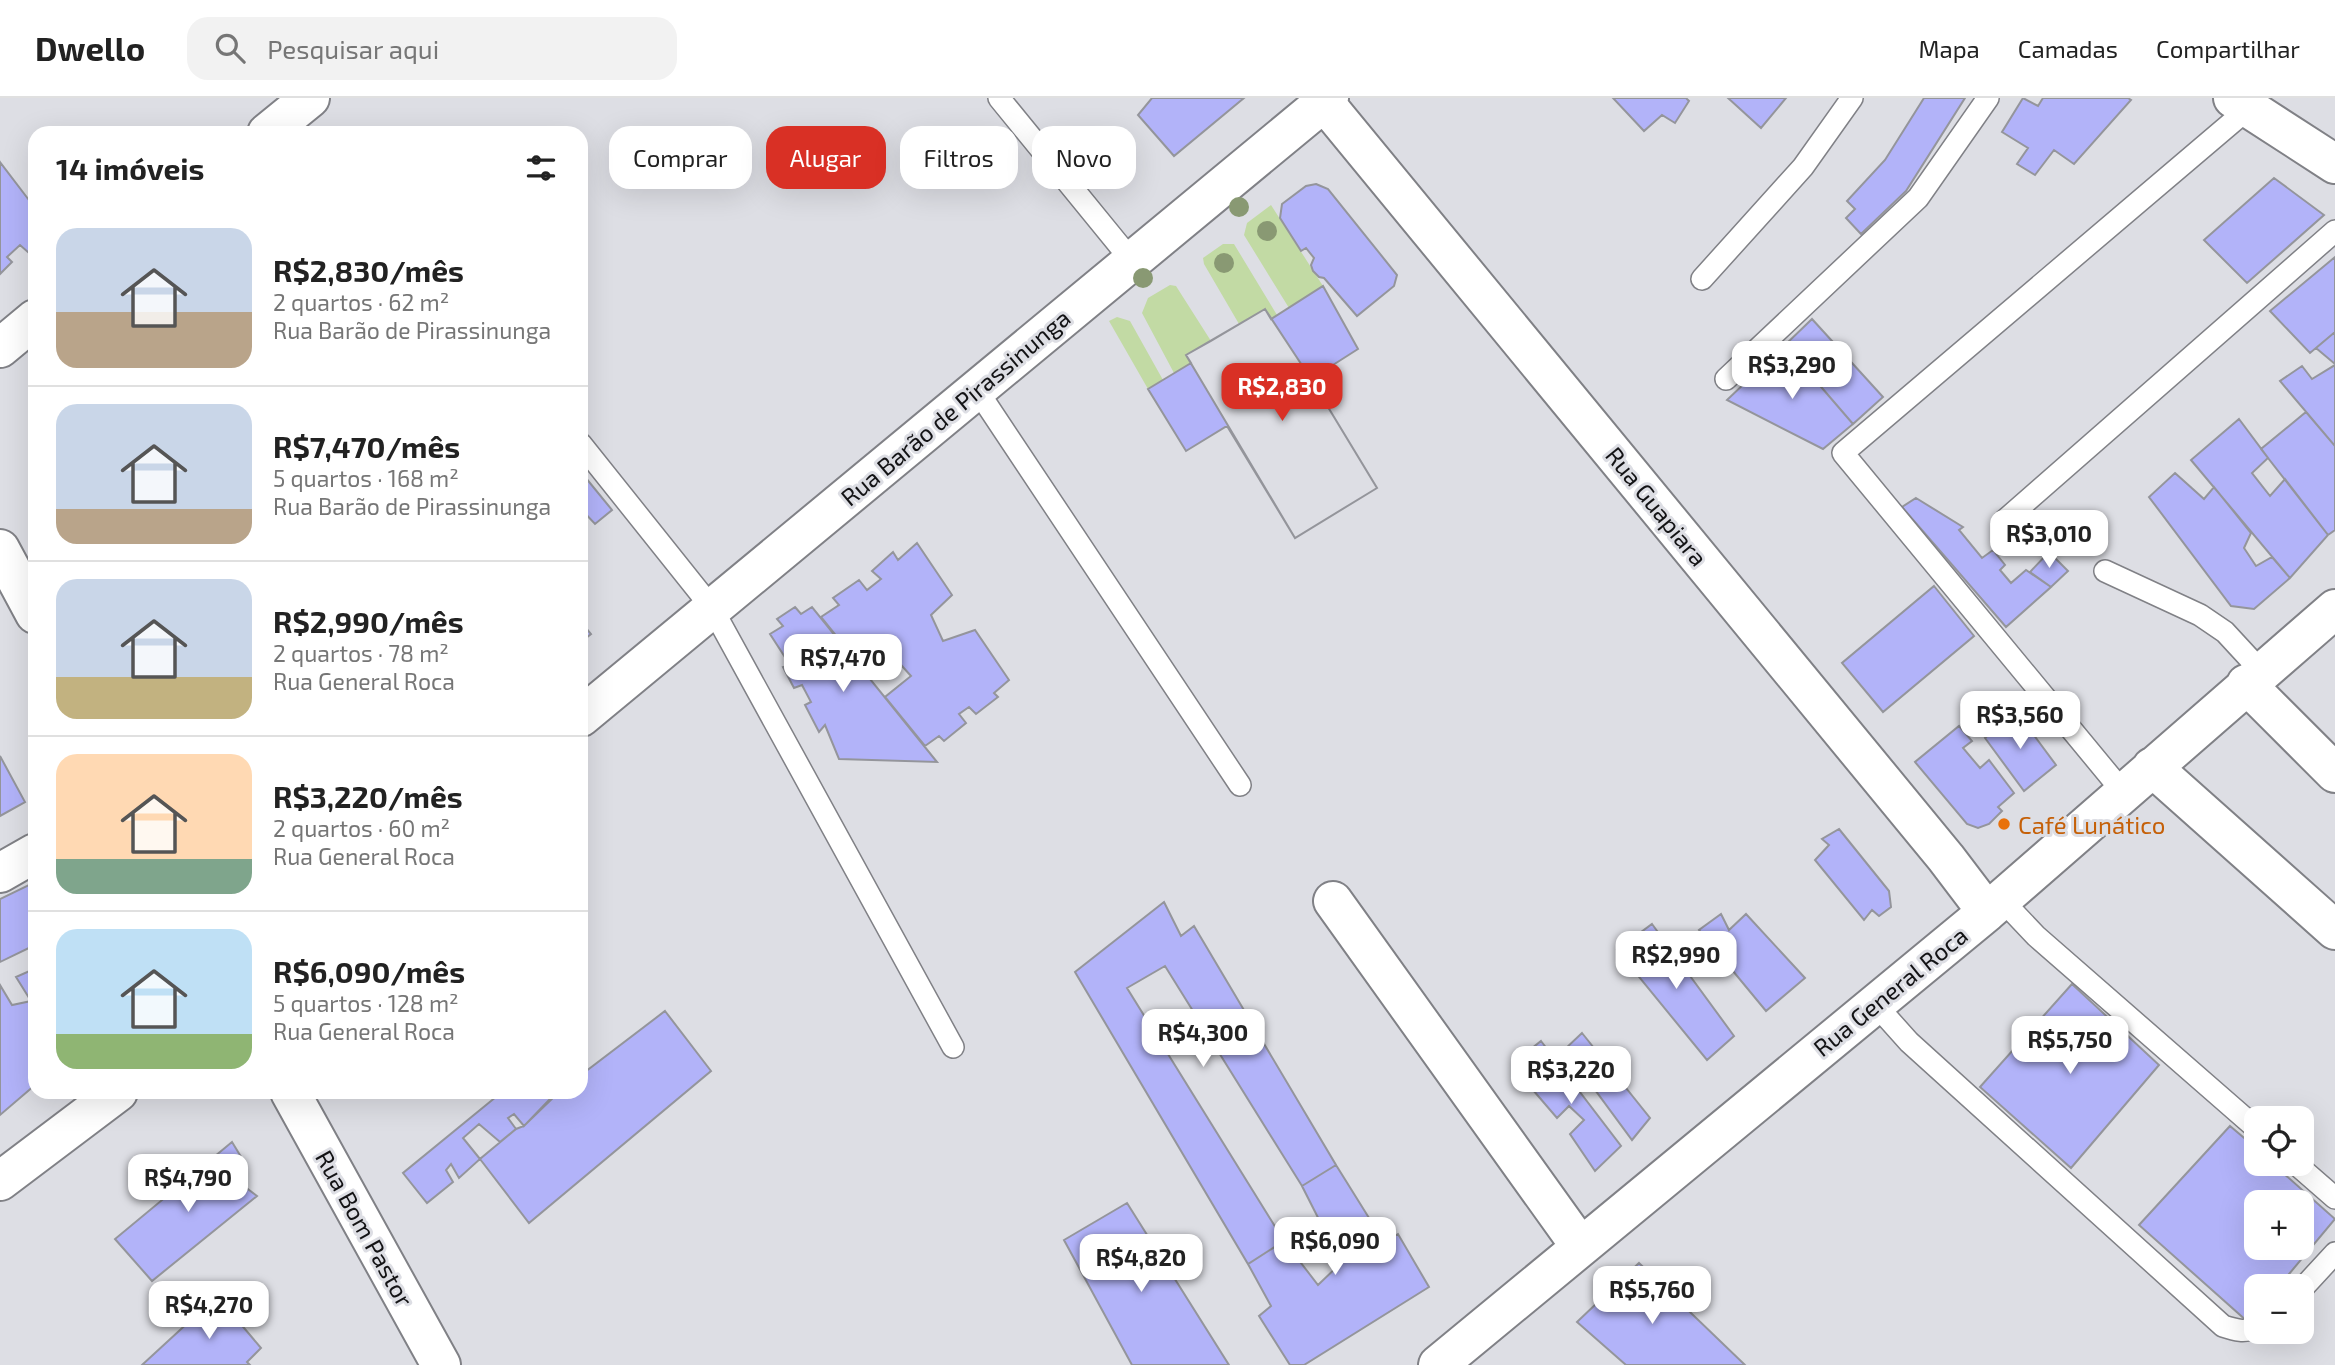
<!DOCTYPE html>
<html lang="pt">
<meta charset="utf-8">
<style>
body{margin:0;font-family:"Exo 2",sans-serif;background:#f2f2f2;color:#222;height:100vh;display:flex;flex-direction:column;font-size:26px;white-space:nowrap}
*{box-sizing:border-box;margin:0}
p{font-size:23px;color:#767676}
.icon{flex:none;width:38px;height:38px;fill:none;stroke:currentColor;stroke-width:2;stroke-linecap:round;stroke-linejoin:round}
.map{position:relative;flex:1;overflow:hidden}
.details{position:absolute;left:28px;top:28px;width:560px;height:973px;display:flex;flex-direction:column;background:#fff;border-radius:21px;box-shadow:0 7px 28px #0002}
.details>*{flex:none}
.hud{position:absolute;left:609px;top:28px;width:665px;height:63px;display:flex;gap:14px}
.buttons{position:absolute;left:2244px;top:1008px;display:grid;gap:14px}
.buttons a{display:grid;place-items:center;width:70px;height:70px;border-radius:14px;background:#fff;box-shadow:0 7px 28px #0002;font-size:35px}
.price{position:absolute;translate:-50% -60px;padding:0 16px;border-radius:14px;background:#fff;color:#222;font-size:23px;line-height:46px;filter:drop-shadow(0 2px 4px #0008)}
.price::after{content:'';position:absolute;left:50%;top:42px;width:21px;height:16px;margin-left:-10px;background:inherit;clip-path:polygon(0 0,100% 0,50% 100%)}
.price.active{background:#d93025;color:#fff}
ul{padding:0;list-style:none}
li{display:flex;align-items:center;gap:21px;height:175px;padding:0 28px}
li+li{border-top:2px solid #e0e0e0}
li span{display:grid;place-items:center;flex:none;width:196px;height:140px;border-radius:21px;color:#555}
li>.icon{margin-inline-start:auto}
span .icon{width:84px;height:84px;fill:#fffc;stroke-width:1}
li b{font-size:30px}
h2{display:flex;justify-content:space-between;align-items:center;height:84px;padding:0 28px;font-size:30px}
.chip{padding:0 24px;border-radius:21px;background:#fff;box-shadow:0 7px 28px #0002;font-size:24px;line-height:63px}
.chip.active{background:#d93025;color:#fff}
header{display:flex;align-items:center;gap:42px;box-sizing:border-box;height:98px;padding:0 35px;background:#fff;border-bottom:2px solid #e0e0e0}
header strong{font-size:33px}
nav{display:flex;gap:38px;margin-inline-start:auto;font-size:24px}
.search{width:490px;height:63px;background:#f2f2f2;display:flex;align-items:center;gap:18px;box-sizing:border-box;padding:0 24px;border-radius:21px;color:#767676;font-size:26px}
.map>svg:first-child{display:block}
</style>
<header>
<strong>Dwello</strong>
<div class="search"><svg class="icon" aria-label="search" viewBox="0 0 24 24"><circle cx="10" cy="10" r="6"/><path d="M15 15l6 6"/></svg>Pesquisar aqui</div>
<nav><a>Mapa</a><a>Camadas</a><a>Compartilhar</a></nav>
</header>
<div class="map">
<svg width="2335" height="1267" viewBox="0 0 2335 1267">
<rect width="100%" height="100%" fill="#dddee4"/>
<path fill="#c2daa4" d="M1271,107L1323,188L1358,251L1311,281L1265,211L1239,226L1204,166L1203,160L1223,146H1234L1277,217L1289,210L1244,137L1247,125Z
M1170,187L1176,188L1211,243L1186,257L1191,265L1174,275L1142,215L1148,200Z
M1117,219L1130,223L1163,282L1148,291L1109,223Z"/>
<path fill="#b2b3f9" stroke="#94959b" stroke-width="2" fill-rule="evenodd" d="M1152,0H1244L1174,58L1138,17Z
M1613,0H1686L1689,3L1675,25L1662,17L1644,33Z
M1728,0H1786L1761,30Z
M1924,0H1965L1906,93L1861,136L1846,120L1855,111L1847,103L1885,62Z
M2023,0L2038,8L2043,0H2128L2131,2L2074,66L2054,52L2035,77L2017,66L2028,50L2002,34Z
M0,64L35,110V150L29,155L20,147L7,159L12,164L0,176Z
M2274,80L2324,117L2247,185L2204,142Z
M1316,86L1328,91L1397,177L1394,188L1357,218L1324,180L1319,179L1313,173L1311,167L1314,160L1306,150L1301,153L1280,120L1282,106L1306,88Z
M2335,159V234L2310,255L2270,213Z
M1323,188L1358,251L1311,281L1377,390L1295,440L1227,328L1186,353L1148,291L1191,265L1186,257L1211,243L1265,211L1271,221Z
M1265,211L1311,281L1377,390L1295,440L1186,257Z
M1812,221L1883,299L1853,326L1785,247Z
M2335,234V266L2316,250Z
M1785,247L1853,326L1823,351L1727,302Z
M2335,267V348L2280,283L2302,268L2312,281Z
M2306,314L2335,348V432L2328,437L2261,351Z
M2239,321L2268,360L2252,375L2270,398L2285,381L2328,437L2290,480L2191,362Z
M581,374L612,412L595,426L581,411Z
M2175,375L2204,401L2214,389L2251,435L2244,450L2256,468L2272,459L2290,480L2254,511L2231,508L2149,399Z
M1916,400L1963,429L1959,432L1982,460L1993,452L2005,467L2000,472L2011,485L2026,472L2051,489L2006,529L1902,409Z
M917,445L952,497L931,517L943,543L975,532L1009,582L994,595L998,599L976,616L969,609L959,616L966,625L944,643L939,638L925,648L885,599L911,578L893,558L862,570L821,519L839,507L833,500L859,482L867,492L881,481L872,473L893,454L898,462Z
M2049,454L2068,473L2051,489L2030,474Z
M1934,488L1974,538L1883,614L1842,565Z
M795,509L801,516L812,509L937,664L839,661L825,627L819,634L805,607L811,604L802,587L794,590L783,569L790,567L770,536L783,528L777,521Z
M581,524L591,536L581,544Z
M2016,613L2056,667L2024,693L1985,640Z
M1959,628L1972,643L1963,650L1980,670L1989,662L2014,695L1998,709L2002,713L1989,726L1978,730L1967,726L1915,664Z
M0,658L25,704L0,718Z
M1839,731L1889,793L1891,809L1879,818L1872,812L1864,822L1815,762L1829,747L1822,741Z
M35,784V847L0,864V801Z
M1164,804L1181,838L1194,828L1336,1067L1302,1088L1165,868L1127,890L1284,1143L1248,1166L1075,874Z
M1721,816L1729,832L1746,816L1805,880L1766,913L1699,832Z
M1652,826L1734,938L1707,962L1617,852Z
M34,871L35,987L0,1017V887L12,907L31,903L16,879Z
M2072,886L2159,967L2071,1070L1980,989Z
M665,913L711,973L529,1125L480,1061L516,1031L524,1028L559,994H581V977Z
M1582,935L1650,1020L1632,1042L1565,951Z
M1541,943L1621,1048L1595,1073L1570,1036L1584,1022L1569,1008L1557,1020L1533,992L1540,986L1521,959Z
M502,994H522L526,999L531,994H544L550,1001L524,1028L514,1016L508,1020L516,1031L500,1044L479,1026L463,1040L480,1061L459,1080L451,1066L446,1072L453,1084L427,1105L403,1075Z
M2230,1028L2256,1050V1066H2273L2335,1121L2279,1188H2256V1215L2248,1224L2139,1127ZM2256,1104H2301V1150H2256Z
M232,1044L246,1067L236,1082L257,1098L152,1183L115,1141Z
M1336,1067L1384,1144L1398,1136L1429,1189L1304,1267H1290L1259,1218L1271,1208L1248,1166L1284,1143L1318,1187L1341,1165L1302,1088Z
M1127,1105L1229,1267H1132L1064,1142Z
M1639,1165L1745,1267H1626L1577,1224Z
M217,1198L261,1250L247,1264L250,1267H142Z"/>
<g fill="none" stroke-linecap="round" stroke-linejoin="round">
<g stroke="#808186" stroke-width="24">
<path id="lane" d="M999,0L1132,163
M1702,181L1803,69L1852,0
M1726,281L1918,100L1988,0
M977,292L1240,687
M581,346L712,510L953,949
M2004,423L2335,133
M2105,473L2200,517L2225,534L2261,573
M2123,694L1843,355L2249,10
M2001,801L2036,838L2256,1030
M1875,906L1909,944L2223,1228C2235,1232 2245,1235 2256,1229
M2296,1066L2335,1100
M2301,1192L2335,1155"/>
</g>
<g stroke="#808186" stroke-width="42">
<path id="street" d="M1324,4L1946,760L1987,814
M267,35L310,0
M0,250L35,221
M2246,586L2335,675
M581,619L1329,0
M2152,669L2335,832
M0,775L35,755
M1333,803L1580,1148
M0,1083L118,994
M1438,1267L1987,814L2335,511"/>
</g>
<g stroke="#808186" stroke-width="42">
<path id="secondary" d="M2233,0L2335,66
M0,451L35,516
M290,994L441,1267"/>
</g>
<use href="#lane" stroke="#fff" stroke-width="21"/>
<use href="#street" stroke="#fff" stroke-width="38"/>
<use href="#secondary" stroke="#fff" stroke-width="38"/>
</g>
<g fill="#899973">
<circle cx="1239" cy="109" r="10"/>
<circle cx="1267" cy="133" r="10"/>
<circle cx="1224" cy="165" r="10"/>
<circle cx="1143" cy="180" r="10"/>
</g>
<circle fill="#e8710a" stroke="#dddee4" stroke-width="2.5" cx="2004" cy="726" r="7"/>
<g text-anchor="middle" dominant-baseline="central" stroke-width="6" stroke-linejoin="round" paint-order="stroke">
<g font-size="24" fill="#131315" stroke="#dddee4">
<text transform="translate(955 309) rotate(-40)">Rua Barão de Pirassinunga</text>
<text transform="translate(1657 408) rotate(51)">Rua Guapiara</text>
<text transform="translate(1890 893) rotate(-39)">Rua General Roca</text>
<text transform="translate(365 1130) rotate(61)">Rua Bom Pastor</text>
</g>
<g font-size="24" fill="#c56008" stroke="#dddee4" text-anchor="start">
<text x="2018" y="726">Café Lunático</text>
</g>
</g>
</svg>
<div class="buttons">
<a><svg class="icon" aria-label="locate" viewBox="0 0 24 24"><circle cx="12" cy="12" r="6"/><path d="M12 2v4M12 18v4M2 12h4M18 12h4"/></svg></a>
<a>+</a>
<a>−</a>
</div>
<b class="price" style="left:1792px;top:303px">R$3,290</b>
<b class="price active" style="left:1282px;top:325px">R$2,830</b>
<b class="price" style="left:2049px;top:472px">R$3,010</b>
<b class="price" style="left:843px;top:596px">R$7,470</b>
<b class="price" style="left:2020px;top:653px">R$3,560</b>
<b class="price" style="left:1676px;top:893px">R$2,990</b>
<b class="price" style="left:1203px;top:971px">R$4,300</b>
<b class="price" style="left:2070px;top:978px">R$5,750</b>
<b class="price" style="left:1571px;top:1008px">R$3,220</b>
<b class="price" style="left:188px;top:1116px">R$4,790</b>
<b class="price" style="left:1335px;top:1179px">R$6,090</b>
<b class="price" style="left:1141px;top:1196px">R$4,820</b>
<b class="price" style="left:1652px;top:1228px">R$5,760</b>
<b class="price" style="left:209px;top:1243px">R$4,270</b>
<div class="hud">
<a class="chip">Comprar</a>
<a class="chip active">Alugar</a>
<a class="chip">Filtros</a>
<a class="chip">Novo</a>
</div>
<section class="details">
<h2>14 imóveis<svg class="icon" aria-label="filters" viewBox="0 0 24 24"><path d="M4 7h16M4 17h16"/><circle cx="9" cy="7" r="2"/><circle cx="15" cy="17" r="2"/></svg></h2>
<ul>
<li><span style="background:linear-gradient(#c9d6e8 60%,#b9a48a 0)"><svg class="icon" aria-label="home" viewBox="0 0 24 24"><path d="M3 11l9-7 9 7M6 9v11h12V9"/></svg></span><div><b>R$2,830/mês</b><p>2 quartos · 62 m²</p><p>Rua Barão de Pirassinunga</p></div></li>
<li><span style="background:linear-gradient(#c9d6e8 75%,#b9a48a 0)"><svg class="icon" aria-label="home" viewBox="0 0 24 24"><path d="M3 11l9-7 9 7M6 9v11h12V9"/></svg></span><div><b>R$7,470/mês</b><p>5 quartos · 168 m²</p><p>Rua Barão de Pirassinunga</p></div></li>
<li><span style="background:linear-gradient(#c9d6e8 70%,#c2b280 0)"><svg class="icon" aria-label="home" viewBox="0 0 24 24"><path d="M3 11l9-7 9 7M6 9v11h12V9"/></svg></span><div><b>R$2,990/mês</b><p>2 quartos · 78 m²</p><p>Rua General Roca</p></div></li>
<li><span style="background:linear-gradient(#ffd9b3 75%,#7fa58c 0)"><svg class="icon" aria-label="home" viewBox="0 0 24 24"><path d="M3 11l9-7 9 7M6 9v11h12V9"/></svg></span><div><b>R$3,220/mês</b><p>2 quartos · 60 m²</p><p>Rua General Roca</p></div></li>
<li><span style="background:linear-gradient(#bfe0f5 75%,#8fb573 0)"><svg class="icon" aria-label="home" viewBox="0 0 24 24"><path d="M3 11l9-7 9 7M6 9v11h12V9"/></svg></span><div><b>R$6,090/mês</b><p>5 quartos · 128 m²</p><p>Rua General Roca</p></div></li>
</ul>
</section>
</div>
